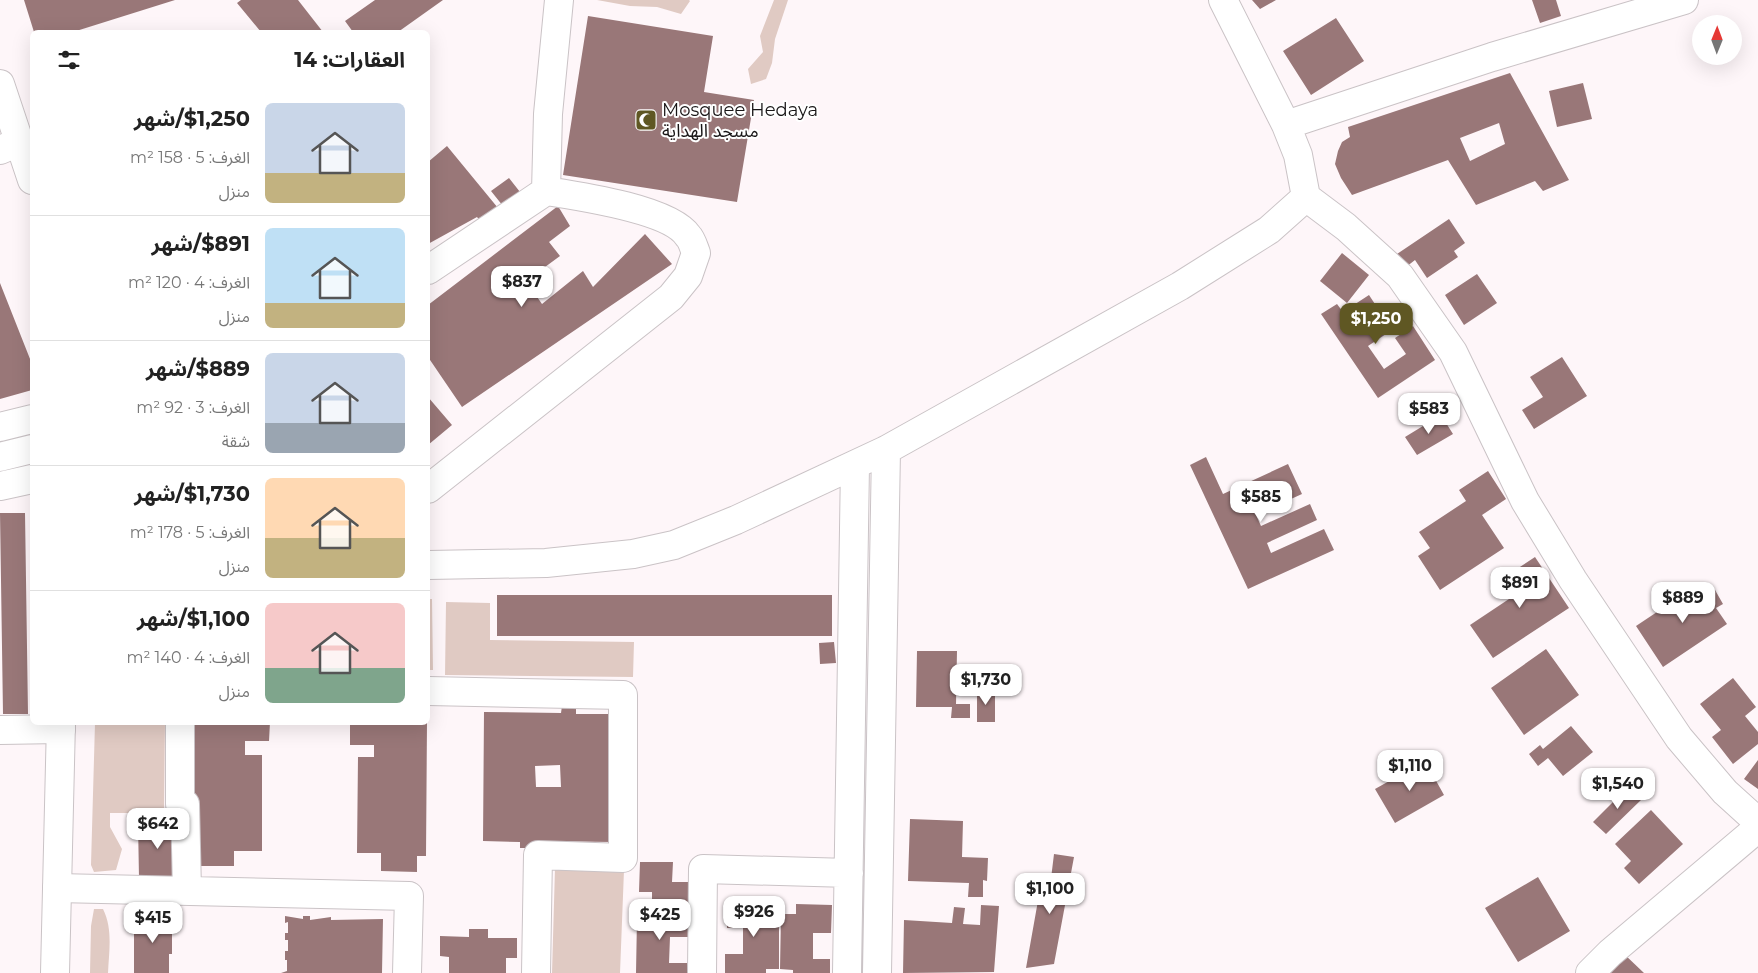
<!DOCTYPE html>
<html lang="ar">
<meta charset="utf-8">
<style>
body{margin:0;font-family:Montserrat,"Noto Sans Arabic",sans-serif;background:#f2f2f2;color:#222;direction:rtl;height:100vh;display:flex;flex-direction:column;font-size:19px;white-space:nowrap}
*{box-sizing:border-box;margin:0}
p{font-size:16px;color:#767676}
.icon{flex:none;width:28px;height:28px;fill:none;stroke:currentColor;stroke-width:2;stroke-linecap:round;stroke-linejoin:round}
.map{position:relative;flex:1;overflow:hidden;direction:ltr}
.details{position:absolute;left:30px;top:30px;width:400px;height:695px;display:flex;flex-direction:column;background:#fff;border-radius:8px;box-shadow:0 5px 20px #0002;direction:rtl}
.details>*{flex:none}
.needle{width:32px;rotate:1deg}
.tools{position:absolute;left:1692px;top:15px;display:grid;gap:10px}
.tools a{display:grid;place-items:center;width:50px;height:50px;border-radius:50%;background:#fff;box-shadow:0 5px 20px #0002;font-size:25px}
.price{position:absolute;translate:-50% -42px;padding:0 11px;border-radius:10px;background:#fff;color:#222;font-size:16px;line-height:32px;filter:drop-shadow(0 1px 2px #0008)}
.price::after{content:'';position:absolute;left:50%;top:30px;width:15px;height:11px;margin-left:-8px;background:inherit;clip-path:polygon(0 0,100% 0,50% 100%)}
.price.active{background:#5f5723;color:#fff}
ul{padding:0;list-style:none}
li{display:flex;align-items:center;gap:15px;height:125px;padding:0 25px}
li+li{border-top:1px solid #e0e0e0}
li span{display:grid;place-items:center;flex:none;width:140px;height:100px;border-radius:8px;color:#555}
li>.icon{margin-inline-start:auto}
span .icon{width:60px;height:60px;fill:#fffc;stroke-width:1}
li b{font-size:21px}
h2{display:flex;justify-content:space-between;align-items:center;height:60px;padding:0 25px;font-size:21px}
.map>svg:first-child{display:block}
</style>
<div class="map">
<svg width="1758" height="973" viewBox="0 0 1758 973">
<rect width="100%" height="100%" fill="#fef6f9"/>
<path fill="#e0cac3" d="M597,0H689L690,1L681,14L657,7L630,6Z
M774,0H788L775,39L772,63L766,79L751,84L748,69L763,52L760,36Z
M428,599H432L433,670H428Z
M446,602L490,603V640L634,642L633,677L445,675Z
M95,723H165L164,813H110V827L122,849L116,870L94,872L91,865Z
M555,868L624,870L620,973H552Z
M94,909H103C113,929 109,951 108,973H90L91,926Z"/>
<path fill="#997778" fill-rule="evenodd" d="M24,0H175L73,32H34Z
M241,0H298L323,32H261L237,3Z
M375,0H443L398,32H353L345,21Z
M1252,0H1276L1260,9Z
M1532,0H1556L1561,16L1540,23Z
M588,16L713,36L704,92L754,100L737,202L563,175Z
M1336,18L1364,61L1311,95L1283,51Z
M1510,73L1569,180L1543,191L1535,181L1476,205L1448,160L1352,195L1341,178L1335,164L1338,151L1342,142L1350,137L1348,127ZM1499,123L1505,144L1470,161L1460,138Z
M1583,83L1592,119L1557,127L1549,91Z
M447,146L498,208L481,222L477,217L428,244V162Z
M509,178L520,192L503,206L491,191Z
M558,206L570,226L549,242L560,256L526,281L542,304L583,271L593,287L645,234L672,264L462,407L428,357V305Z
M1449,219L1465,243L1454,251L1458,257L1427,278L1415,260L1406,267L1397,254Z
M1342,253L1369,275L1347,303L1320,281Z
M1477,274L1497,303L1464,325L1445,295Z
M0,283L32,364V390L0,399Z
M1369,295L1392,330L1368,346L1384,369L1406,354L1395,338L1413,326L1435,360L1378,398L1321,314L1337,304L1343,312Z
M1562,357L1587,396L1534,429L1522,410L1543,397L1530,377Z
M428,397L452,425L428,445Z
M1441,415L1453,434L1417,455L1405,437Z
M1206,457L1223,494L1288,464L1302,494L1256,515L1261,526L1310,504L1317,520L1267,543L1271,553L1324,529L1334,550L1248,589L1190,465Z
M1488,471L1506,499L1482,515L1504,548L1440,590L1418,556L1430,548L1419,532L1466,501L1459,490Z
M0,513H25L28,714H3Z
M1535,557L1569,608L1493,658L1470,625L1512,597L1500,580Z
M1702,582L1709,594L1715,590L1723,604L1716,608L1727,624L1663,667L1636,626Z
M497,595H832V636H497Z
M834,642L836,663L820,664L819,643Z
M1546,649L1579,695L1524,735L1491,688Z
M917,651H957L956,704H970V718H951L952,707H916Z
M1733,678L1756,707L1745,716L1758,732V744L1733,764L1712,737L1721,730L1700,704Z
M977,689H995V722H977Z
M562,706H576V714H614L613,842L535,841L534,848H520V842L483,841L484,712L561,713ZM560,765L561,787H536L535,766Z
M193,722H270L269,741H245V755H262V851H234V866H197L193,848Z
M350,722H427L426,856H417V872L381,871V853H357L358,757H374V745H350Z
M1571,726L1593,752L1563,776L1548,758L1538,766L1529,754L1540,745L1543,749Z
M1758,760V789L1744,779Z
M1425,761L1444,795L1395,823L1375,789Z
M1629,786L1642,799L1606,834L1593,822Z
M1651,810L1683,844L1639,884L1624,868L1631,861L1615,844Z
M910,819L963,821L962,857L988,858L987,881L983,880V897H968L969,883L908,881Z
M138,823H176L177,878H139Z
M1054,854L1074,857L1054,964L1026,968L1039,895H1049Z
M640,862H673L672,882H690L689,908L652,907V892H639Z
M1538,877L1570,931L1518,962L1485,908Z
M727,901H765V914H779V969H766V973H725V954H743V928H727Z
M796,904L832,905L831,933H813V959H830V973H793V970L780,969L781,914H796Z
M981,905L999,906L994,972L903,973L904,920L952,923L954,907L965,908L963,924L980,925Z
M652,908L688,909V937H670L669,963H687V973H636L637,918H652Z
M134,916H172V954H169V973H134Z
M285,916L303,919V916H310V920L331,917V920L383,919L382,973H281L287,971V960H285V951H288V940H285V933H288V922L285,923Z
M469,929H488V938H517V958H506V973H449V957L440,956V936L469,937Z
M1623,953L1644,973H1604Z"/>
<g fill="none" stroke-linecap="round" stroke-linejoin="round">
<g stroke="#cac3c6" stroke-width="30">
<path id="minor" d="M1286,125L1492,57L1684,0
M0,150L19,142
M546,191L548,114L559,0
M1306,197L1346,227L1400,276L1453,352L1525,501L1573,580L1679,738L1725,792L1758,822
M428,270L546,191C578,196 670,209 688,236C692,240 694,248 696,253L688,276L671,297L428,489
M0,427L32,419
M0,457L32,449
M0,486L32,479
M428,565L546,563L633,554L674,545L736,520L886,450L1180,286L1269,230L1306,197L1298,155L1286,125L1223,0
M428,691L623,695V858L538,855L536,973
M180,722V804H185L187,890
M0,730L61,729
M57,888L409,896L407,973
M702,973L703,869L849,873
M847,973L855,465
M877,973L886,450
M1590,973L1610,953L1758,828"/>
</g>
<g stroke="#cac3c6" stroke-width="30">
<path id="major" d="M0,84L32,180
M55,973L61,722"/>
</g>
<use href="#minor" stroke="#fff" stroke-width="28"/>
<use href="#major" stroke="#fff" stroke-width="28"/>
</g>
<defs>
<g id="mosque-square" transform="scale(1.125)"><rect x="-9" y="-9" width="18" height="18" rx="4" fill="#5f5723" stroke="#fff"/><path d="M3.5-4.9A6 6 0 1 0 3.5 4.9A5 5 0 1 1 3.5-4.9Z" fill="#fff"/></g>
</defs>
<g fill-rule="evenodd">
<use href="#mosque-square" x="646" y="120"/>
</g>
<g text-anchor="middle" dominant-baseline="central" stroke-width="4" stroke-linejoin="round" paint-order="stroke">
<g font-size="18" fill="#191617" stroke="#fff" text-anchor="start">
<text x="662" y="110">Mosquee Hedaya<tspan x="662" dy="21">مسجد الهداية</tspan></text>
</g>
</g>
</svg>
<div class="tools">
<a><svg class="needle" viewBox="-14 -14 28 28"><path d="M0-13l5 13h-10z" fill="#e53935"/><path d="M0 13l5-13h-10z" fill="#767676"/></svg></a>
</div>
<b class="price" style="left:522px;top:308px">$837</b>
<b class="price active" style="left:1376px;top:345px">$1,250</b>
<b class="price" style="left:1429px;top:435px">$583</b>
<b class="price" style="left:1261px;top:523px">$585</b>
<b class="price" style="left:1520px;top:609px">$891</b>
<b class="price" style="left:1683px;top:624px">$889</b>
<b class="price" style="left:986px;top:706px">$1,730</b>
<b class="price" style="left:1410px;top:792px">$1,110</b>
<b class="price" style="left:1618px;top:810px">$1,540</b>
<b class="price" style="left:158px;top:850px">$642</b>
<b class="price" style="left:1050px;top:915px">$1,100</b>
<b class="price" style="left:754px;top:938px">$926</b>
<b class="price" style="left:660px;top:941px">$425</b>
<b class="price" style="left:153px;top:944px">$415</b>
<section class="details">
<h2>العقارات: 14<svg class="icon" aria-label="filters" viewBox="0 0 24 24"><path d="M4 7h16M4 17h16"/><circle cx="9" cy="7" r="2"/><circle cx="15" cy="17" r="2"/></svg></h2>
<ul>
<li><span style="background:linear-gradient(#c9d6e8 70%,#c2b280 0)"><svg class="icon" aria-label="home" viewBox="0 0 24 24"><path d="M3 11l9-7 9 7M6 9v11h12V9"/></svg></span><div><b>$1,250/شهر</b><p>الغرف: 5 · 158 m²</p><p>منزل</p></div></li>
<li><span style="background:linear-gradient(#bfe0f5 75%,#c2b280 0)"><svg class="icon" aria-label="home" viewBox="0 0 24 24"><path d="M3 11l9-7 9 7M6 9v11h12V9"/></svg></span><div><b>$891/شهر</b><p>الغرف: 4 · 120 m²</p><p>منزل</p></div></li>
<li><span style="background:linear-gradient(#c9d6e8 70%,#9aa5b1 0)"><svg class="icon" aria-label="home" viewBox="0 0 24 24"><path d="M3 11l9-7 9 7M6 9v11h12V9"/></svg></span><div><b>$889/شهر</b><p>الغرف: 3 · 92 m²</p><p>شقة</p></div></li>
<li><span style="background:linear-gradient(#ffd9b3 60%,#c2b280 0)"><svg class="icon" aria-label="home" viewBox="0 0 24 24"><path d="M3 11l9-7 9 7M6 9v11h12V9"/></svg></span><div><b>$1,730/شهر</b><p>الغرف: 5 · 178 m²</p><p>منزل</p></div></li>
<li><span style="background:linear-gradient(#f6c9c9 65%,#7fa58c 0)"><svg class="icon" aria-label="home" viewBox="0 0 24 24"><path d="M3 11l9-7 9 7M6 9v11h12V9"/></svg></span><div><b>$1,100/شهر</b><p>الغرف: 4 · 140 m²</p><p>منزل</p></div></li>
</ul>
</section>
</div>
